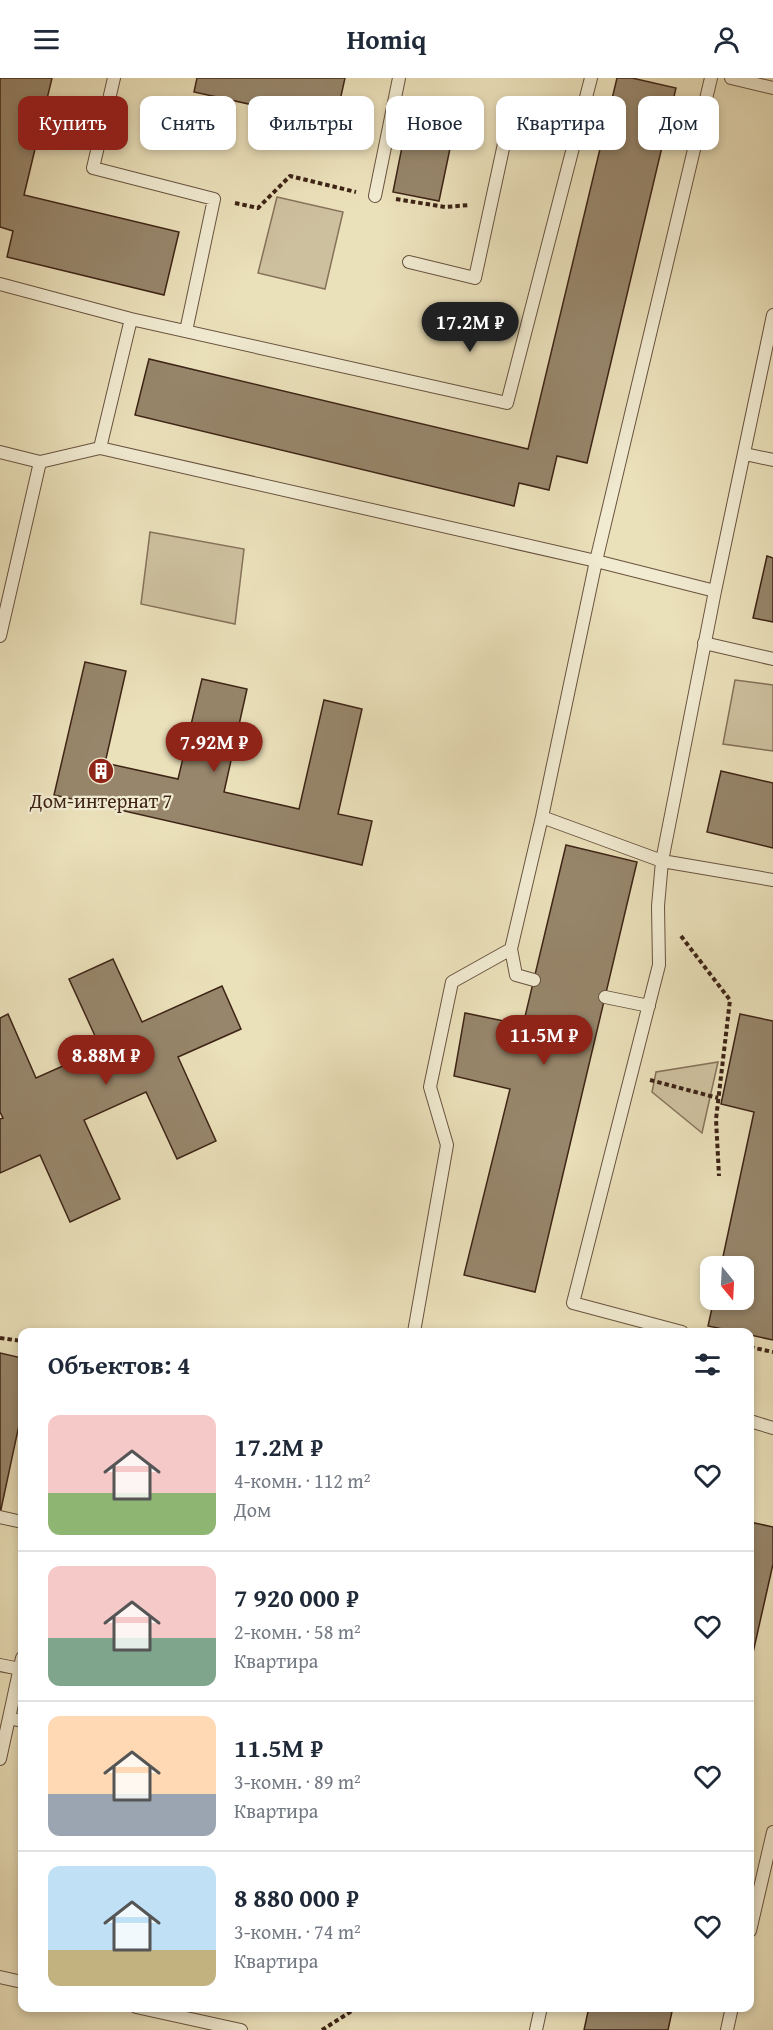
<!DOCTYPE html>
<html lang="ru">
<meta charset="utf-8">
<style>
body{margin:0;font-family:"Gentium Book Plus",serif;background:#f6f6f7;color:#1f2937;height:100vh;display:flex;flex-direction:column;font-size:22px;white-space:nowrap}
*{box-sizing:border-box;margin:0}
p{font-size:20px;color:#747a83}
.icon{flex:none;width:33px;height:33px;fill:none;stroke:currentColor;stroke-width:2;stroke-linecap:round;stroke-linejoin:round}
.map{position:relative;flex:1;overflow:hidden}
.drawer{position:absolute;left:18px;top:1250px;width:736px;height:684px;display:flex;flex-direction:column;background:#fff;border-radius:12px;box-shadow:0 3px 9px #0003}
.drawer>*{flex:none}
.guide{position:absolute;left:18px;top:18px;width:738px;height:54px;display:flex;gap:12px}
.needle{width:39px;rotate:162deg}
.tools{position:absolute;left:700px;top:1178px;display:grid;gap:12px}
.tools a{display:grid;place-items:center;width:54px;height:54px;border-radius:12px;background:#fff;box-shadow:0 3px 9px #0003;font-size:30px}
.price{position:absolute;translate:-50% -51px;padding:0 14px;border-radius:21px;background:#8f2418;color:#fff;font-size:20px;line-height:39px;filter:drop-shadow(0 2px 3px #0008)}
.price::after{content:'';position:absolute;left:50%;top:36px;width:18px;height:14px;margin-left:-9px;background:inherit;clip-path:polygon(0 0,100% 0,50% 100%)}
.price.current{background:#222;color:#fff}
ul{padding:0;list-style:none}
li{display:flex;align-items:center;gap:18px;height:150px;padding:0 30px}
li+li{border-top:2px solid #e0e1e3}
li span{display:grid;place-items:center;flex:none;width:168px;height:120px;border-radius:12px;color:#555}
li>.icon{margin-inline-start:auto}
span .icon{width:72px;height:72px;fill:#fffc;stroke-width:1}
li b{font-size:26px}
h2{display:flex;justify-content:space-between;align-items:center;height:72px;padding:0 30px;font-size:26px}
.pill{padding:0 21px;border-radius:12px;background:#fff;box-shadow:0 3px 9px #0003;font-size:21px;line-height:54px}
.pill.current{background:#8f2418;color:#fff}
header{display:flex;justify-content:space-between;align-items:center;height:78px;padding:0 30px;background:#fff;font-size:27px;font-weight:700}
.map>svg:first-child{display:block}
</style>
<header><svg class="icon" aria-label="menu" viewBox="0 0 24 24"><path d="M4 6h16M4 12h16M4 18h16"/></svg>Homiq<svg class="icon" aria-label="person" viewBox="0 0 24 24"><circle cx="12" cy="8" r="4"/><path d="M4 21q1-7 8-7t8 7"/></svg></header>
<div class="map">
<svg width="773" height="1952" viewBox="0 0 773 1952">
<rect width="100%" height="100%" fill="#eae0ba"/>
<filter id="stains"><feTurbulence type="fractalNoise" baseFrequency=".00333" numOctaves="4"/><feColorMatrix values="0 0 0 0 .2 0 0 0 0 .09 0 0 0 0 .02 0 0 0 .5 -.17"/></filter>
<radialGradient id="worn" r=".72"><stop offset=".6" stop-color="#630" stop-opacity="0"/><stop offset="1" stop-color="#630" stop-opacity=".3"/></radialGradient>
<path fill="#cdc09e" stroke="#86725a" stroke-width="1.5" d="M277,119L343,134L325,211L258,195Z
M150,454L244,471L235,546L141,526Z
M735,602L773,607V673L723,666Z
M718,984L702,1055L652,1014L656,994Z"/>
<path fill="#97866b" stroke="#3e2416" stroke-width="1.5" d="M0,0H52L24,117L179,154L164,217L7,179L13,153L0,149Z
M197,0H345L335,45L194,14Z
M617,0H632L676,10L587,385L557,378L549,412L519,405L514,428L135,337L149,281L528,371Z
M405,54L452,61L439,123L393,114Z
M767,478L773,480V544L753,540Z
M85,584L126,593L105,685L178,701L202,601L247,611L224,714L299,731L324,622L362,631L338,736L372,743L362,787L54,717Z
M721,693L773,705V770L707,754Z
M566,767L637,784L535,1214L464,1197L510,1011L454,998L465,935L523,947Z
M113,881L142,944L222,908L241,951L178,979L216,1063L177,1081L146,1014L84,1042L120,1121L70,1144L40,1077L0,1095V1041L3,1040L0,1034V940L8,936L36,1000L101,971L69,901Z
M740,936L773,943V1262L750,1257V1254H737L708,1248L714,1221H744V1188H721L754,1034L721,1026Z
M0,1275L22,1280V1333L0,1436Z
M750,1444L773,1449V1486L750,1588Z
M589,1929H673L668,1952H584Z"/>
<g fill="none" stroke-linecap="round" stroke-linejoin="round">
<g stroke="#69533f" stroke-width="14">
<path id="service" d="M114,0L93,90L214,121L186,253
M731,0L773,10
M375,118L399,0
M409,184L475,200L510,38L577,54
M0,206L131,241
M100,370L131,241L507,325L591,0
M0,374L40,384L100,370L596,483L715,513L773,237
M745,376L773,382
M715,513L662,783L773,802
M0,558L40,384
M704,565L773,581
M542,739L662,783L658,828L659,887L573,1225L682,1254
M511,871L516,897L534,902
M605,919L649,928
M414,1254L447,1067L430,1009L452,904L511,871L542,739L596,483L711,0
M750,1343L773,1350
M0,1439L22,1444
M22,1580L9,1640L22,1643
M0,1587L20,1591
M0,1681L9,1640
M750,1853L773,1754
M0,1899L22,1904
M136,1929L241,1952
M536,1952L541,1929
M727,1952L732,1929"/>
</g>
<path stroke="#3e2416" stroke-width="4" stroke-dasharray="4.5 3" stroke-linecap="butt" d="M396,121L445,129L469,127
M235,125L258,130L290,98L356,114
M681,858L730,922L716,1041L719,1098
M650,1002L718,1020
M0,1260L22,1263
M750,1269L773,1274
M322,1952L358,1929"/>
<use href="#service" stroke="#f1ebd2" stroke-width="12"/>
</g>
<defs>
<g id="building-disc" transform="scale(1.35)"><circle r="9.5" fill="#8f2418" stroke="#f1ebd2"/><path d="M-4-6H4V6H1V3H-1V6H-4ZM-2.5-4.3h1.7v1.8h-1.7ZM.8-4.3h1.7v1.8H.8ZM-2.5-1h1.7V.8h-1.7ZM.8-1h1.7V.8H.8Z" fill="#fff"/></g>
</defs>
<g fill-rule="evenodd">
<use href="#building-disc" x="101" y="693"/>
</g>
<g text-anchor="middle" dominant-baseline="central" stroke-width="4.5" stroke-linejoin="round" paint-order="stroke">
<g font-size="20" fill="#3e2416" stroke="#f1ebd2">
<text x="101" y="722">Дом-интернат 7</text>
</g>
</g>
<rect width="100%" height="100%" filter="url(#stains)"/>
<rect width="100%" height="100%" fill="url(#worn)"/>
</svg>
<div class="tools">
<a><svg class="needle" viewBox="-14 -14 28 28"><path d="M0-13l5 13h-10z" fill="#e53935"/><path d="M0 13l5-13h-10z" fill="#747a83"/></svg></a>
</div>
<b class="price current" style="left:470px;top:275px">17.2M ₽</b>
<b class="price" style="left:214px;top:695px">7.92M ₽</b>
<b class="price" style="left:544px;top:988px">11.5M ₽</b>
<b class="price" style="left:106px;top:1008px">8.88M ₽</b>
<div class="guide">
<a class="pill current">Купить</a>
<a class="pill">Снять</a>
<a class="pill">Фильтры</a>
<a class="pill">Новое</a>
<a class="pill">Квартира</a>
<a class="pill">Дом</a>
</div>
<section class="drawer">
<h2>Объектов: 4<svg class="icon" aria-label="filters" viewBox="0 0 24 24"><path d="M4 7h16M4 17h16"/><circle cx="9" cy="7" r="2"/><circle cx="15" cy="17" r="2"/></svg></h2>
<ul>
<li><span style="background:linear-gradient(#f6c9c9 65%,#8fb573 0)"><svg class="icon" aria-label="home" viewBox="0 0 24 24"><path d="M3 11l9-7 9 7M6 9v11h12V9"/></svg></span><div><b>17.2M ₽</b><p>4-комн. · 112 m²</p><p>Дом</p></div><svg class="icon" aria-label="heart" viewBox="0 0 24 24"><path d="M12 20l-8-8c-3-5 5-10 8-4 3-6 11-1 8 4z"/></svg></li>
<li><span style="background:linear-gradient(#f6c9c9 60%,#7fa58c 0)"><svg class="icon" aria-label="home" viewBox="0 0 24 24"><path d="M3 11l9-7 9 7M6 9v11h12V9"/></svg></span><div><b>7 920 000 ₽</b><p>2-комн. · 58 m²</p><p>Квартира</p></div><svg class="icon" aria-label="heart" viewBox="0 0 24 24"><path d="M12 20l-8-8c-3-5 5-10 8-4 3-6 11-1 8 4z"/></svg></li>
<li><span style="background:linear-gradient(#ffd9b3 65%,#9aa5b1 0)"><svg class="icon" aria-label="home" viewBox="0 0 24 24"><path d="M3 11l9-7 9 7M6 9v11h12V9"/></svg></span><div><b>11.5M ₽</b><p>3-комн. · 89 m²</p><p>Квартира</p></div><svg class="icon" aria-label="heart" viewBox="0 0 24 24"><path d="M12 20l-8-8c-3-5 5-10 8-4 3-6 11-1 8 4z"/></svg></li>
<li><span style="background:linear-gradient(#bfe0f5 70%,#c2b280 0)"><svg class="icon" aria-label="home" viewBox="0 0 24 24"><path d="M3 11l9-7 9 7M6 9v11h12V9"/></svg></span><div><b>8 880 000 ₽</b><p>3-комн. · 74 m²</p><p>Квартира</p></div><svg class="icon" aria-label="heart" viewBox="0 0 24 24"><path d="M12 20l-8-8c-3-5 5-10 8-4 3-6 11-1 8 4z"/></svg></li>
</ul>
</section>
</div>
